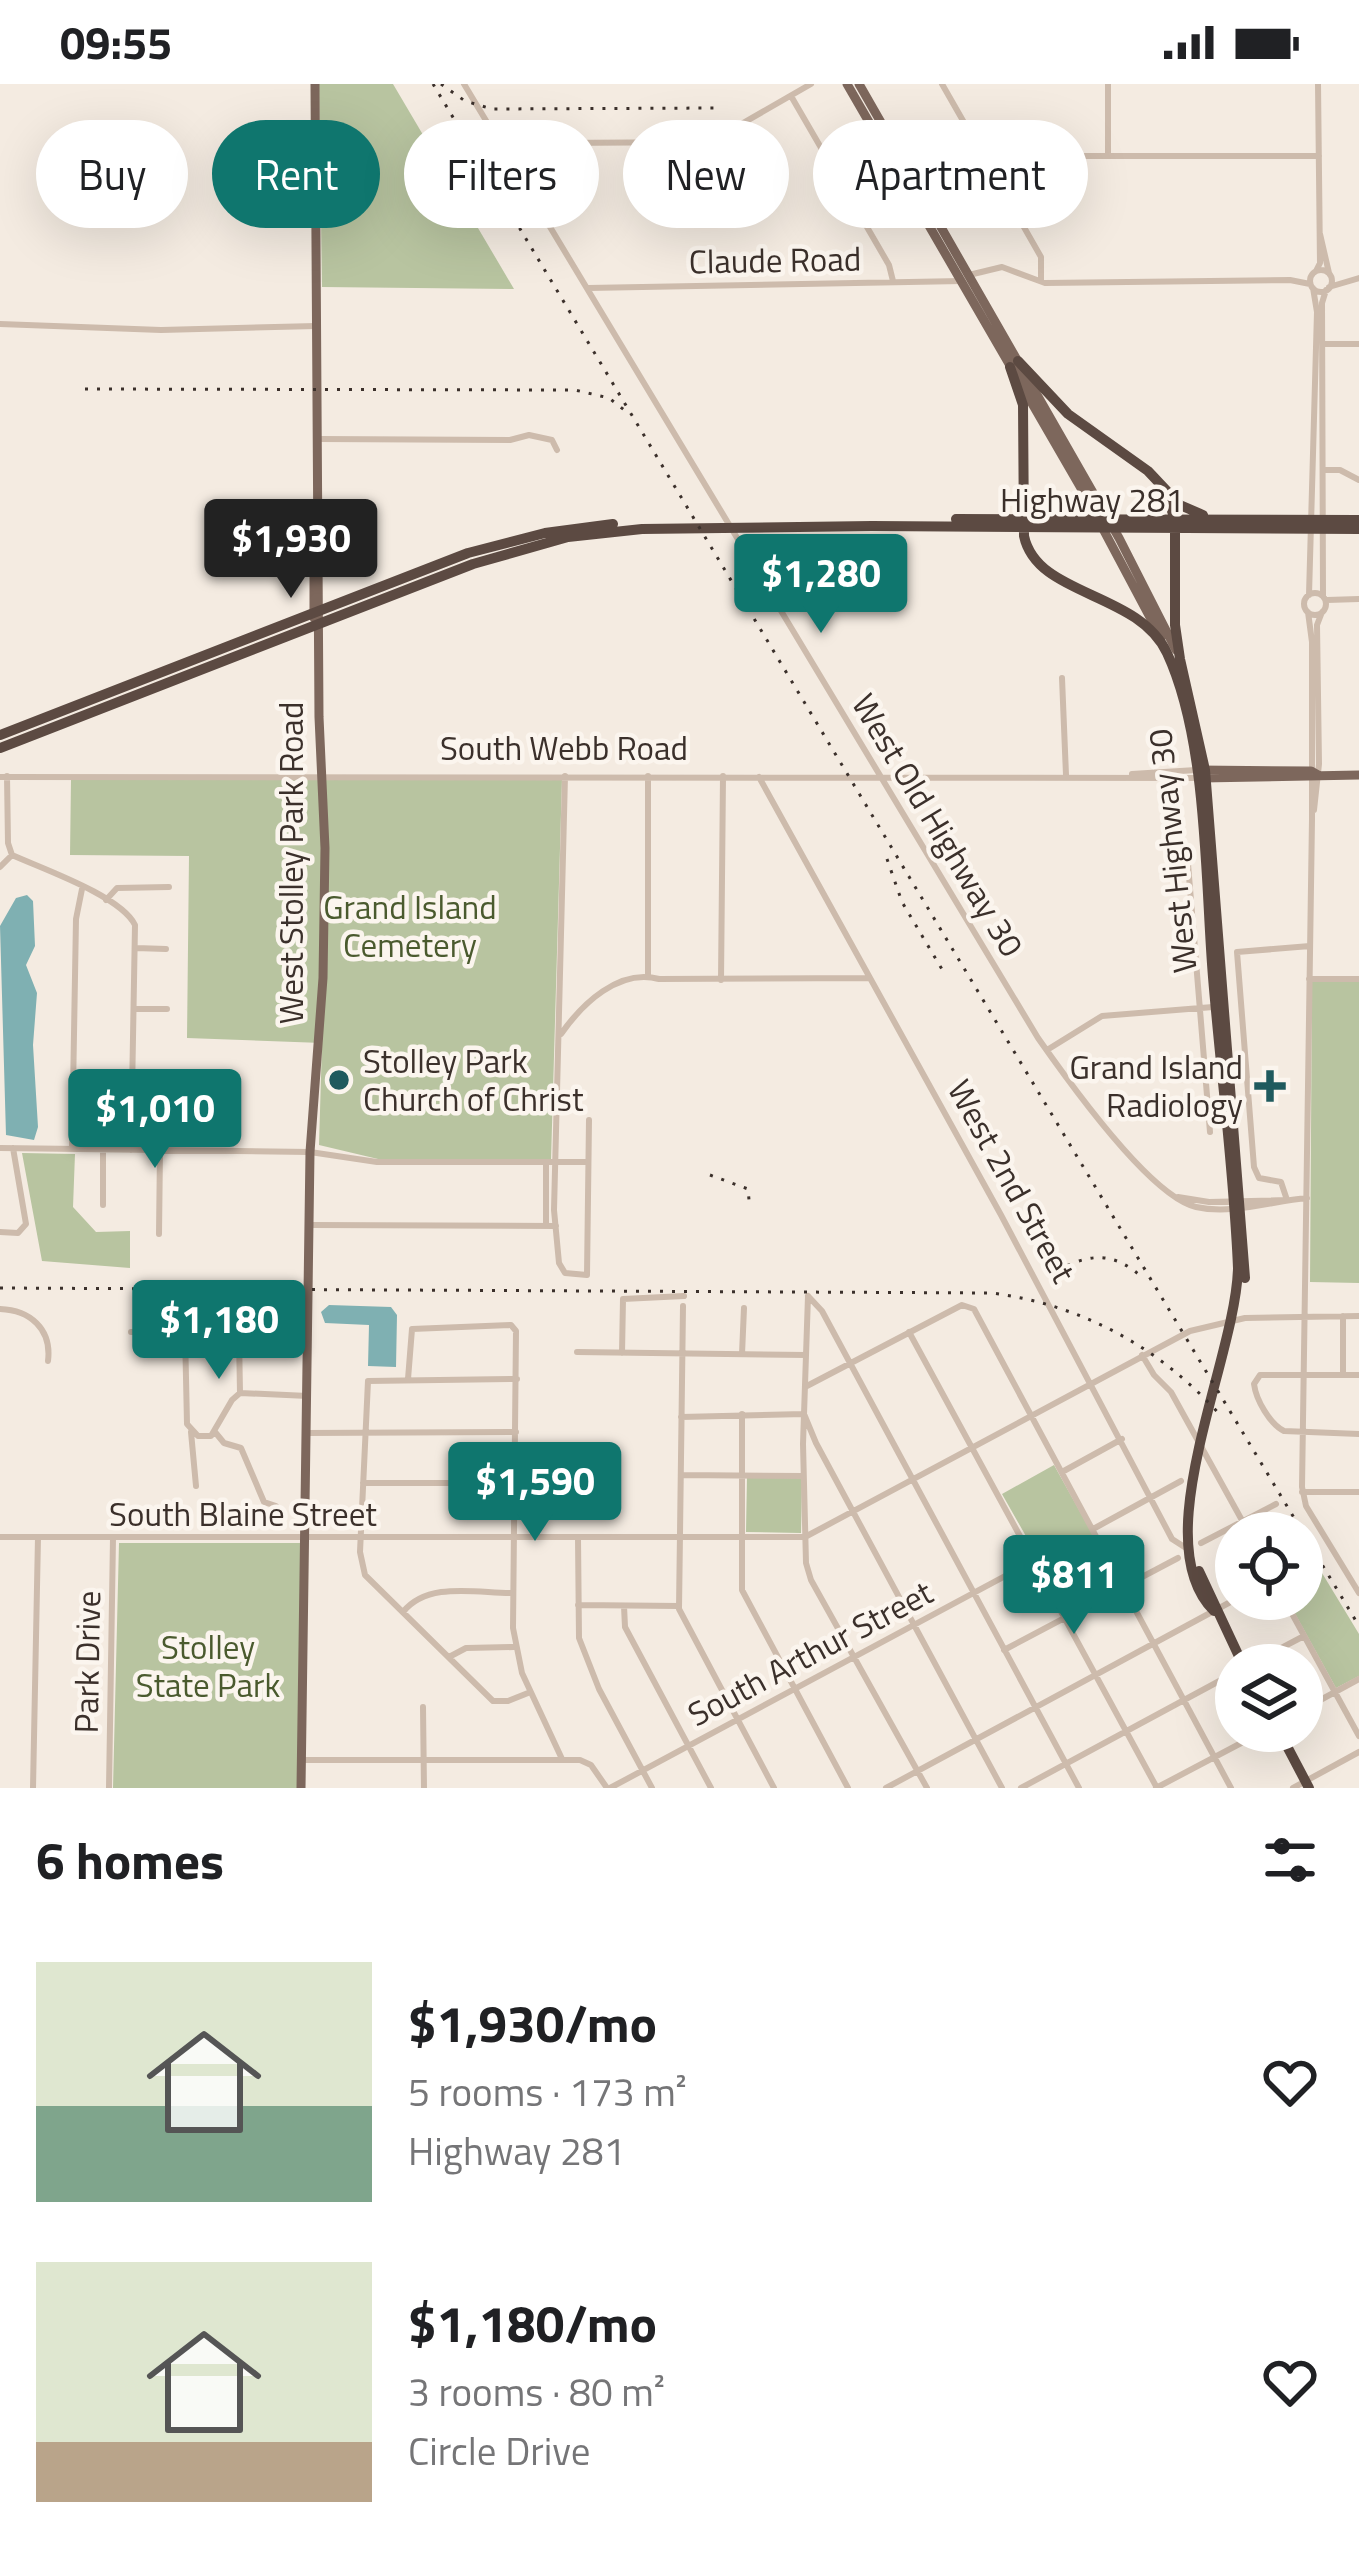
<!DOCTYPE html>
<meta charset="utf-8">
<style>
body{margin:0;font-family:"Titillium Web",sans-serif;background:#f2f2f2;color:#202124;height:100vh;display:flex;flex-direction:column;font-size:45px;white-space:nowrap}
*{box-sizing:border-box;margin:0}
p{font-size:39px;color:#757577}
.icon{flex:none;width:66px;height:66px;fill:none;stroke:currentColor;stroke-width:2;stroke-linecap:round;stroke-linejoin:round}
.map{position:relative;height:1704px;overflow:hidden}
.side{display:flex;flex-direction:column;background:#fff;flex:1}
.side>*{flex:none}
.top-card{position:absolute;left:36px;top:36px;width:1287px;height:108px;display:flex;gap:24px}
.controls{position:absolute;left:1215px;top:1428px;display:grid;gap:24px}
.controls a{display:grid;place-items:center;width:108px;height:108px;border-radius:50%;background:#fff;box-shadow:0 12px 48px #0002;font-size:60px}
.price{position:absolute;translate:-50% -102px;padding:0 27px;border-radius:12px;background:#0f766e;color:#fff;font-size:39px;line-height:78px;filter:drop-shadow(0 3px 6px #0008)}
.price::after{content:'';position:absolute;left:50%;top:72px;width:36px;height:27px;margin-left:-18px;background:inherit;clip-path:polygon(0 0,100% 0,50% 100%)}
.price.on{background:#222;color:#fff}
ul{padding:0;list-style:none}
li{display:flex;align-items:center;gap:36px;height:300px;padding:0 36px}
li span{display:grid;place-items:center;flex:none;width:336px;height:240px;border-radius:0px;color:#555}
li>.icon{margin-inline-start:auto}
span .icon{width:144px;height:144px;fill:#fffc;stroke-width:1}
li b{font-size:51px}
h2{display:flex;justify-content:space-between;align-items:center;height:144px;padding:0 36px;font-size:51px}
.tag{padding:0 42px;border-radius:54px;background:#fff;box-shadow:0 12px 48px #0002;font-size:42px;line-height:108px}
.tag.on{background:#0f766e;color:#fff}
.status{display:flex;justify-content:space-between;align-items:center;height:84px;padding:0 60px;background:#fff;direction:ltr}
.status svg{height:33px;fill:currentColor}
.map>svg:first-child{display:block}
</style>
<div class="status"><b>09:55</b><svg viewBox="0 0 49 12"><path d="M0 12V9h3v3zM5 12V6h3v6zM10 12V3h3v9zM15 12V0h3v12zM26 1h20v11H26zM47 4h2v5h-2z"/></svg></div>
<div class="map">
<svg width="1359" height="1704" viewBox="0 0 1359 1704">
<rect width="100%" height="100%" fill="#f4ebe1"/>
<path fill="#b8c4a0" d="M319,0H393L514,205L322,203Z
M562,695L551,1076L378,1075L319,1061L322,959L187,954L189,772L70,771L71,696Z
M1312,898H1359V1199L1310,1198Z
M22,1069L75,1070L73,1123L96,1148L130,1147V1184L42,1177Z
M1054,1381L1103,1469L1052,1498L1002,1410Z
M747,1393L802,1394L801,1449L746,1448Z
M1302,1456L1359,1550V1592L1336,1604L1287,1515H1302Z
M119,1459H302L298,1704H113Z"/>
<path fill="#7fb0b2" d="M27,811L33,817L35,862L26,881L37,909L33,961L38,1043L34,1056L6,1051L0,842L16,814Z
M329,1221L391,1223L397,1231L396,1283L368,1282L369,1241L325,1239L321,1228Z"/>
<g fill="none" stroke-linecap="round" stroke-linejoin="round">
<path stroke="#cdbbac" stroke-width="6" d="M464,0L1038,954C1066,994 1149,1112 1196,1123C1232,1131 1272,1117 1307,1114
M942,0L1041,173V197
M1108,0V72
M791,12L889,181L893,197
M513,82L555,59L710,58L811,0
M991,84L1026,72H1319
M1320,150L1329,189
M1310 197a11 11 0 1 1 22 0a11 11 0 1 1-22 0Z
M1316,187L1320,179L1318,0
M969,191L1002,183L1045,199L1290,196L1310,200
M1329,203L1359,194
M588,204L962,197
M0,240L161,246L316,242
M1324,260H1359
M319,355L510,356L529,351L552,356L557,366
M1323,386H1340L1359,396
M1304 520a11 11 0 1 1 22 0a11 11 0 1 1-22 0Z
M1309,511L1317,228L1313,204
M1323,512L1322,219L1326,206
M1327,516L1359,515
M1308,528L1312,558V735L1302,1403L1306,1422L1359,1509
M1062,594L1066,691
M1132,690L1196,686
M7,692L8,759L12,771C43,785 121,812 135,841L131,1066
M565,692L554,1126L559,1179L565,1189L587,1191L589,1036
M0,693L1197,694
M759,693L1001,1131L1172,1455L1186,1464
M1314,726L1319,680L1317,541L1322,528
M1188,780L1210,1048
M0,783L12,771
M106,816L117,804L169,803
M136,864L166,865
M648,892V692
M1309,895H1359
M721,896L723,692
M134,925H167
M561,950C582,920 619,884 659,895L870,894
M1047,966L1102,932L1213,923
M0,1064L310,1068L377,1078H587
M72,1065L76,835L82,805
M1178,1113L1209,1118L1287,1116
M1287,1116L1281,1098L1259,1094L1254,1083L1237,868L1310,862
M103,1121V1065
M311,1141L556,1142
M546,1141V1079
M0,1148L18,1149L26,1140L13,1064
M159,1150L160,1066
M808,1212L822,1227L1079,1704
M808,1212L803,1360L806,1479L811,1496L927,1704
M683,1222L679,1525L774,1704
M0,1225C30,1226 52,1245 48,1277
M131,1248L236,1249L239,1252L240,1309L232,1316L211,1352H198L187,1340L185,1248
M909,1248L1157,1704
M577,1268L806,1271
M622,1269L623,1215L684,1212
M742,1270L744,1224
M1142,1271L1154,1291L1171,1308L1249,1449
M1343,1291V1232
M1359,1291H1260L1254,1300C1256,1316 1270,1340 1284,1347L1359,1350
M408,1295L412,1245L511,1241L516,1247L513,1544L522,1589L562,1675
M517,1295L368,1297L360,1468L365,1491L493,1617H508L528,1609
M805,1303L962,1221L974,1225L1231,1704
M240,1309L308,1312
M742,1330V1506L848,1704
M681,1333L804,1330L816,1359L1002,1704
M191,1348L196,1402
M215,1348L224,1359L241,1364L264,1418L276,1422
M307,1349L516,1348
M1062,1388L1122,1355
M681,1391L803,1392
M363,1399H515
M1302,1408H1359
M1093,1445L1181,1397
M0,1453H805L1190,1247L1245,1234L1359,1232
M578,1454L579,1554L599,1605L652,1704
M1201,1459L1276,1420
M1284,1515L1359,1652
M578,1521L679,1522
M624,1522L625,1543L711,1704
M403,1528C428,1497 476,1509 513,1509
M1004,1566L1178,1474
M449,1573L466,1564L514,1563
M1249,1581L1304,1552
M423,1623L424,1704
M1302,1626L1359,1595
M302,1676H580L591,1681L607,1704
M33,1704L38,1453
M109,1704L113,1454
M610,1704L1033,1477
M886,1704L1236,1515
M1021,1704L1236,1588
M1156,1704L1264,1647
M1293,1704L1359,1668"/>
<path stroke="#7d675c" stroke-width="9" d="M847,0L1085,411L1161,554
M859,0L1119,454L1176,566
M314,534V479
M1198,686L1311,687L1318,691
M1202,694L1359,691
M301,1704L310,1068L323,894L325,764L319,633L315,0"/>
<path stroke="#5c4a42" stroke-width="10" d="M1018,277L1068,330L1148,387L1180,421L1203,431
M1010,283L1023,321L1024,452C1037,513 1138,507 1167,569C1208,657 1205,796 1213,893C1221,990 1234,1087 1238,1184C1236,1275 1144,1458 1214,1527
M1165,406L1175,436V541L1180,575L1205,686L1245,1194
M956,435L1359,436
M0,651L468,469L545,449L613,440
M0,664L473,480L568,453L642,445L872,442L1359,445
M1199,1487L1243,1581
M1279,1647L1309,1704"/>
<path stroke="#3b302b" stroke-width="3" stroke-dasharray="3 9" stroke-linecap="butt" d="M433,0L1359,1542
M441,0L465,17L492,25L716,24
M85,305L575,306L609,314L628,329
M887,775L902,818L943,887
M710,1091L748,1105L749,1116
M1057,1187C1091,1168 1115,1168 1144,1195
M0,1204L992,1209C1083,1221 1161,1264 1222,1333"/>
</g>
<g fill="#1f5a5e" stroke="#fbf5ee" stroke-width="4.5">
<circle cx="339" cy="996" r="12"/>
<path d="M1264 984h12v12h12v12h-12v12h-12v-12h-12v-12h12z"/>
</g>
<g text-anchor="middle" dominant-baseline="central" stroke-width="9" stroke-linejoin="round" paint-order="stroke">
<g font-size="33" fill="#3b302b" stroke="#fbf5ee">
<text transform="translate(775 176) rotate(-1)">Claude Road</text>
<text x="1092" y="416">Highway 281</text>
<text x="564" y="664">South Webb Road</text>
<text transform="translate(938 741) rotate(59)">West Old Highway 30</text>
<text transform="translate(1172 767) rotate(-96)">West Highway 30</text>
<text transform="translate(291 779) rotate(-90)">West Stolley Park Road</text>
<text transform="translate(1012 1097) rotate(61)">West 2nd Street</text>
<text x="243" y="1430">South Blaine Street</text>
<text transform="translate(810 1569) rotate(-28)">South Arthur Street</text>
<text transform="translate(87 1578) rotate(-89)">Park Drive</text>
</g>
<g font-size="33" fill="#4a5a2e" stroke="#fbf5ee">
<text x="410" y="823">Grand Island<tspan x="410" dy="38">Cemetery</tspan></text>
<text x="208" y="1563">Stolley<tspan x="208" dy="38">State Park</tspan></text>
</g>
<g font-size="33" fill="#3b302b" stroke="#fbf5ee" text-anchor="start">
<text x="363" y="977">Stolley Park<tspan x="363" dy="38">Church of Christ</tspan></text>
<text x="1243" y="983" text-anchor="end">Grand Island<tspan x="1243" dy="38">Radiology</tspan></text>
</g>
</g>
</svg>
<div class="controls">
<a><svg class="icon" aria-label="locate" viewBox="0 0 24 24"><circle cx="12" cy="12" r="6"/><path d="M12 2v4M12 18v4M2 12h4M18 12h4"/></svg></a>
<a><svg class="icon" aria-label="layers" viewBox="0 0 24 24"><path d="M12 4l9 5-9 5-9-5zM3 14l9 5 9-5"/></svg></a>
</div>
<b class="price on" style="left:291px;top:517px">$1,930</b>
<b class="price" style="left:821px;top:552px">$1,280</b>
<b class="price" style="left:155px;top:1087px">$1,010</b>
<b class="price" style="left:219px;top:1298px">$1,180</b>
<b class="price" style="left:535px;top:1460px">$1,590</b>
<b class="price" style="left:1074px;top:1553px">$811</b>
<div class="top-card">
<a class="tag">Buy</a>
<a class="tag on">Rent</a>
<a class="tag">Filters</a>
<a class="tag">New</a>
<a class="tag">Apartment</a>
</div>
</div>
<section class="side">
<h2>6 homes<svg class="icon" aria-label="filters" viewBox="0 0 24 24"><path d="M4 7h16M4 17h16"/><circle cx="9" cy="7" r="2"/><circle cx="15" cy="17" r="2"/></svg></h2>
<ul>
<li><span style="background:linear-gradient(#dfe7d0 60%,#7fa58c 0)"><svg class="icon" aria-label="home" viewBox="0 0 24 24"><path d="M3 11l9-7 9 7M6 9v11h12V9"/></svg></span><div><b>$1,930/mo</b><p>5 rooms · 173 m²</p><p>Highway 281</p></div><svg class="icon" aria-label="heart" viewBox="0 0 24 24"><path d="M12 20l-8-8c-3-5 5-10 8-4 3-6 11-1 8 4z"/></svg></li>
<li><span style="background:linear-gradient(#dfe7d0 75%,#b9a48a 0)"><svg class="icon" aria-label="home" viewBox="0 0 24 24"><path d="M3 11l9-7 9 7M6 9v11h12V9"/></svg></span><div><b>$1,180/mo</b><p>3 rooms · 80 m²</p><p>Circle Drive</p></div><svg class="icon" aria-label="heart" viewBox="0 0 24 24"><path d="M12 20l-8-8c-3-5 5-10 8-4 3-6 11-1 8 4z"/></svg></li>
</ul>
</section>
